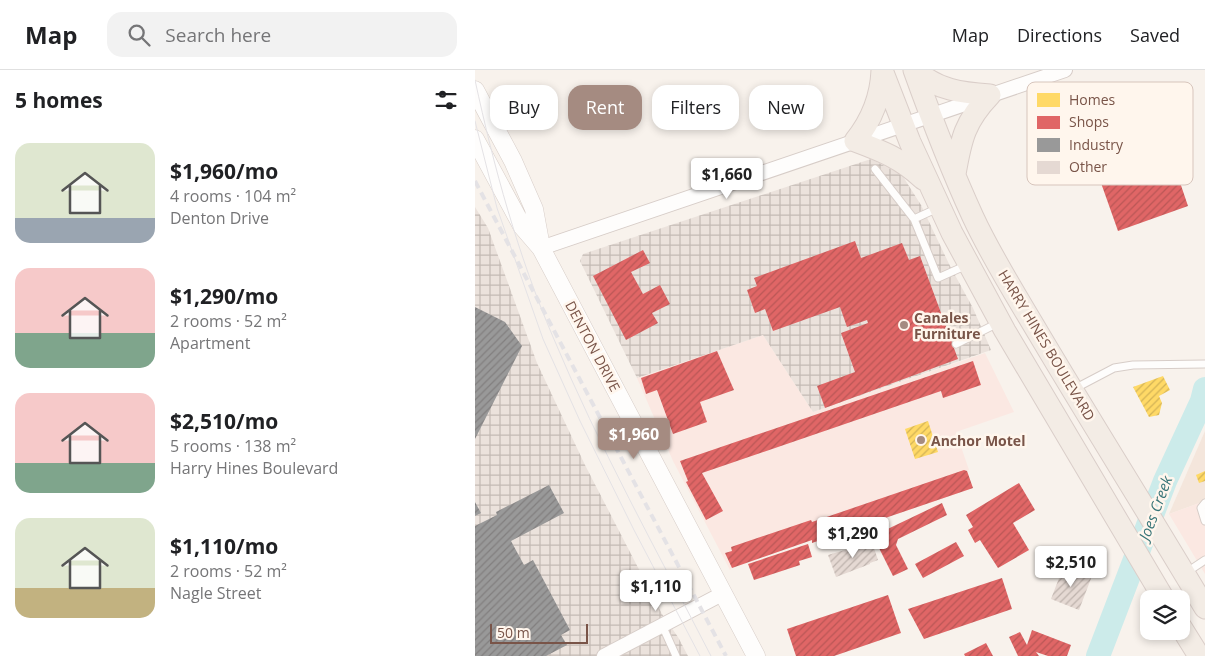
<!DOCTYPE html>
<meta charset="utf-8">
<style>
body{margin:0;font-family:"Open Sans",sans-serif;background:#f2f2f2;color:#202124;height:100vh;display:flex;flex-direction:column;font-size:19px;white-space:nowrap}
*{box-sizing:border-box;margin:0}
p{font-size:16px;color:#757577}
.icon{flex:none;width:28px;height:28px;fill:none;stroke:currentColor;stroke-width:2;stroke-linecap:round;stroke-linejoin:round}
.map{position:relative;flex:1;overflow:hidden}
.details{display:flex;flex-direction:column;background:#fff;width:475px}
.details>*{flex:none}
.guide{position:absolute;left:15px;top:15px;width:475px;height:45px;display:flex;gap:10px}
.buttons{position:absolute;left:665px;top:520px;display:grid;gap:10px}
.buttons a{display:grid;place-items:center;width:50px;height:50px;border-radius:10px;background:#fff;box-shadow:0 2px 8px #0003;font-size:25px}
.scale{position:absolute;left:15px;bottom:12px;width:98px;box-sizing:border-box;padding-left:5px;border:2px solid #795448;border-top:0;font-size:14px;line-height:18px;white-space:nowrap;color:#795448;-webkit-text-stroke:4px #fff6ed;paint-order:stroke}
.price{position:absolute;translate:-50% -42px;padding:0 11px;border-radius:5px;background:#fff;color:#222;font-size:16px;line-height:32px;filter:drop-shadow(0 1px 2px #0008)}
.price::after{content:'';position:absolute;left:50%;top:30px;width:15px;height:11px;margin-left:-8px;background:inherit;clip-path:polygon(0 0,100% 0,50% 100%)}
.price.current{background:#a58b81;color:#fff}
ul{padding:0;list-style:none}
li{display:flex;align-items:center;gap:15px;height:125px;padding:0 15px}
li span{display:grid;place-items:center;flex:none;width:140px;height:100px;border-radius:15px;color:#555}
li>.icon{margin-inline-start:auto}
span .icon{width:60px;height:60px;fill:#fffc;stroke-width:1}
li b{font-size:21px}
h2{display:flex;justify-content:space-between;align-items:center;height:60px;padding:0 15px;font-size:21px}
.chip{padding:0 18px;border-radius:15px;background:#fff;box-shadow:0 2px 8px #0003;font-size:18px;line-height:45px}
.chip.current{background:#a58b81;color:#fff}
header{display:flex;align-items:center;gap:30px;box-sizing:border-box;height:70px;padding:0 25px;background:#fff;border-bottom:1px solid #e0e0e0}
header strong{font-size:24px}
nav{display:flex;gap:28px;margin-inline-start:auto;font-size:18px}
.search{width:350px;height:45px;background:#f2f2f2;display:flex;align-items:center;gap:12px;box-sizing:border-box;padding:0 18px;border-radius:15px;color:#757577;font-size:19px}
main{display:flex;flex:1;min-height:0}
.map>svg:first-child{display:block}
</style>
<header>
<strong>Map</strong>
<div class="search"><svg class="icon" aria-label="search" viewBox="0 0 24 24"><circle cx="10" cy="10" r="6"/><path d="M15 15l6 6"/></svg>Search here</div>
<nav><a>Map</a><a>Directions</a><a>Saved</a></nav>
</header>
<main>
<section class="details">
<h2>5 homes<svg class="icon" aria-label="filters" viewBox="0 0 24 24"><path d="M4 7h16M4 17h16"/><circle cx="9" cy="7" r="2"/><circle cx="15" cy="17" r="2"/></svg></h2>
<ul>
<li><span style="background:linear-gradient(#dfe7d0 75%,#9aa5b1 0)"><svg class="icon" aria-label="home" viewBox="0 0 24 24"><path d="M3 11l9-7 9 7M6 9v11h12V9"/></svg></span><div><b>$1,960/mo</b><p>4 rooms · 104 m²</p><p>Denton Drive</p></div></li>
<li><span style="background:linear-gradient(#f6c9c9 65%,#7fa58c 0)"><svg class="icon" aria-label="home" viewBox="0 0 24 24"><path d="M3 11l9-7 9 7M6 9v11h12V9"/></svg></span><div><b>$1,290/mo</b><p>2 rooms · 52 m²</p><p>Apartment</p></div></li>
<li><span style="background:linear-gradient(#f6c9c9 70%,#7fa58c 0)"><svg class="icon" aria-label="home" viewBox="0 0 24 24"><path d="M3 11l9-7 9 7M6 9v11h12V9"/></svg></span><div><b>$2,510/mo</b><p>5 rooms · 138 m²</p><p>Harry Hines Boulevard</p></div></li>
<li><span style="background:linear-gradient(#dfe7d0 70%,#c2b280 0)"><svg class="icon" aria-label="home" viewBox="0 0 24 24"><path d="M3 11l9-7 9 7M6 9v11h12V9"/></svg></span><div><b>$1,110/mo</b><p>2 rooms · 52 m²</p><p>Nagle Street</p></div></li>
</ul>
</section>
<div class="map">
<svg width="730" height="586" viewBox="0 0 730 586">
<defs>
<pattern id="industrial-grid" width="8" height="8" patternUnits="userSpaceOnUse" patternTransform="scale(1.25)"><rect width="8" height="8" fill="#ebe2dc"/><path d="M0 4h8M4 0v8" fill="none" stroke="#c3bab4"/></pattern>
<pattern id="homes-hatch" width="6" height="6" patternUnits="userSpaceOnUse" patternTransform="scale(1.25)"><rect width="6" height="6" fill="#ffd966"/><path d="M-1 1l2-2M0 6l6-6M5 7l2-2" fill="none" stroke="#d3b356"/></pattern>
<pattern id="shops-hatch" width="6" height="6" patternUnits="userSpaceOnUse" patternTransform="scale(1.25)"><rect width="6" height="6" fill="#e06666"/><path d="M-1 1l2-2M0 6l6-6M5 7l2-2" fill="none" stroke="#ba5756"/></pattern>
<pattern id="industry-hatch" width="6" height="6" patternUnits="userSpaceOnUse" patternTransform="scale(1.25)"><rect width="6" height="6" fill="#999"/><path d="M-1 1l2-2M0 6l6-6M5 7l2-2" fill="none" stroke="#827f7f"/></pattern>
<pattern id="building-hatch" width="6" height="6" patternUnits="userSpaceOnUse" patternTransform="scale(1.25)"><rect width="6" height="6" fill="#e5d9d3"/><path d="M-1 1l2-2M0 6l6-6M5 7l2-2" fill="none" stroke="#beb3ad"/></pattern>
</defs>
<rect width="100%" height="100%" fill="#f8f2ec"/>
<path fill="#f4e6dc" d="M730,361V431L694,444Z"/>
<path fill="#fbe8e2" d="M288,265L338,342L510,283L539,342L481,362L494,400L492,401L498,418L337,473L336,470L257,497L255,500L198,391L162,308Z
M730,431V504L694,444Z"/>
<path fill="url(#industrial-grid)" d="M396,89L427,105L446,135L475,196L498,238L516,280L338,342L288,265L162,308L105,191L108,184Z
M0,137L13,158L62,293L110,395L187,544L203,567L213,586H0Z"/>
<path fill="url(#homes-hatch)" d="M688,306L695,320L684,326L687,333L684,345L674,347L658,317Z
M453,351L463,382L440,389L430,359Z
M730,401V411L724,413L721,405Z"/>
<path fill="url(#shops-hatch)" d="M691,71L713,136L643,161L620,96Z
M380,171L386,188L427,173L434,190L445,186L483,289L350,338L342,316L380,302L366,263L393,253L392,250L372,257L365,237L298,261L290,239L280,243L272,220L282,216L279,208Z
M168,180L175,193L156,202L168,224L185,215L195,234L177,243L183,253L151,270L118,206Z
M242,281L259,320L225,332L232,352L198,364L182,320L171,324L166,308Z
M498,291L506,315L468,328L466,321L227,403L248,441L231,450L211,412L213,411L205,391Z
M489,400L492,401L498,418L337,473V470L257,498L250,483L257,481L256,477L336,450L337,452Z
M544,413L560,440L538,453L554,480L523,498L505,470L500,473L493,460L498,457L491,445Z
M467,433L472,445L423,469L421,475L433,499L418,506L398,466Z
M481,472L489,486L448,508L440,494Z
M333,474L337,487L324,491L325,495L279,510L273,494Z
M527,508L537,539L449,569L433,539Z
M413,525L426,563L359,586H321L312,559Z
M557,560L596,575L592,586H573L561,582L564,586H543L534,567L545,562L552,575Z
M511,573L518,586H490L489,584Z"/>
<path fill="url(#industry-hatch)" d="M0,237L30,252L47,276L0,369Z
M74,415L89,443L36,471L49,495L58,490L95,560L86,565L92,575L71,586H0V456L22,445L21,442Z
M0,432L6,443L0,446Z"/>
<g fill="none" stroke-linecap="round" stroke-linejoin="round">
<path stroke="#ccebea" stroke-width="24" d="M623,586L690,411L727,331L730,319"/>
</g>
<path fill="url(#building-hatch)" d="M397,472L403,490L395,493V494L361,507L353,485Z
M589,495L617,506L604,540L576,529Z"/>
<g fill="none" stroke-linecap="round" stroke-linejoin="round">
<g stroke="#d7cdc8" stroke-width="9">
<path id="service" d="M400,99L439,149L463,208L492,195
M439,149L463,138
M481,274L523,253
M599,319L639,298L658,295L730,294
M730,433L726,438L730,451
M712,502L730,490
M187,555L201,586"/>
</g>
<g stroke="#d7cdc8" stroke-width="16">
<path id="minor" d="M66,178L590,0
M129,586L247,524"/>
</g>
<g stroke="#d7cdc8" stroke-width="19">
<path id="tertiary" d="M0,20L38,91L59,139L66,177
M0,69L47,156L66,178L281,586"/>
</g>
<g stroke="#dacec9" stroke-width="23">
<path id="primary" d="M407,0L435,72L477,163L530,261L689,529
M407,0C406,27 396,51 380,71C407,81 427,89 448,109
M439,0C457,50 476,99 498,147C517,188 542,227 565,266C619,357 676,447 730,538
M441,0C461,20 488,23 515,25
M480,104C486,69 490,51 515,25
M706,557L724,586"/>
</g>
<use href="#service" stroke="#fefdfc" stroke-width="7"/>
<use href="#minor" stroke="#fefdfc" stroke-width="14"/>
<use href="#tertiary" stroke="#fefdfc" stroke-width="18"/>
<use href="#primary" stroke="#f3ece5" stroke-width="21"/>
<path stroke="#e4e2e5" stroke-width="1" d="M0,10C19,98 43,185 78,267C124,377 182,481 236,586
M0,51L22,138L68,269L105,351L159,460L225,586"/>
<path stroke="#e4e2e5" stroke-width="4" stroke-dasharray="8 5" stroke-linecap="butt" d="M0,111L251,586"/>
</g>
<g fill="#a58b81" stroke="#fff6ed" stroke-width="2">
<circle cx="429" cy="255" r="5"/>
<circle cx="446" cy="370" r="5"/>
</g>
<g text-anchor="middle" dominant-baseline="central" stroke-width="5" stroke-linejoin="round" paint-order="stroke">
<g font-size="14" font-weight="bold" fill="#795448" stroke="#fff6ed" text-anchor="start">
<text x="439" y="247">Canales<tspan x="439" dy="16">Furniture</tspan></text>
<text x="456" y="370">Anchor Motel</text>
</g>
<g font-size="14" fill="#795448" stroke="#fff6ed">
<text transform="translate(572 275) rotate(59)">HARRY HINES BOULEVARD</text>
<text transform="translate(118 276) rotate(62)">DENTON DRIVE</text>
</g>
<g font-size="15" font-style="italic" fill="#387578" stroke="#fff6ed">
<text transform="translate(680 438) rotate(-69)">Joes Creek</text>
</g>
</g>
<rect x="552" y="12" width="166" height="103" rx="8" fill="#fff6ed" stroke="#d7c5bc" stroke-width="1"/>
<rect x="562" y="23" width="23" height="14" fill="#ffd966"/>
<rect x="562" y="46" width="23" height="13" fill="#e06666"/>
<rect x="562" y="68" width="23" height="14" fill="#999"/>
<rect x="562" y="91" width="23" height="13" fill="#e5d9d3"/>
<g font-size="14" fill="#795448">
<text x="594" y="35">Homes</text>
<text x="594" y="57">Shops</text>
<text x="594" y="80">Industry</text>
<text x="594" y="102">Other</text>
</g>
</svg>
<div class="buttons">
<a><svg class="icon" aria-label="layers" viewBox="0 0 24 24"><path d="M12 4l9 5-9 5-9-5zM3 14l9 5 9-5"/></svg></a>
</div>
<div class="scale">50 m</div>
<b class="price" style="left:252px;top:130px">$1,660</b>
<b class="price current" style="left:159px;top:390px">$1,960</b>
<b class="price" style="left:378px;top:489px">$1,290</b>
<b class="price" style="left:596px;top:518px">$2,510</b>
<b class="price" style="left:181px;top:542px">$1,110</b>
<div class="guide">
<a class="chip">Buy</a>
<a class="chip current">Rent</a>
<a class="chip">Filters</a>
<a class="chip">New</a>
</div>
</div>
</main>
